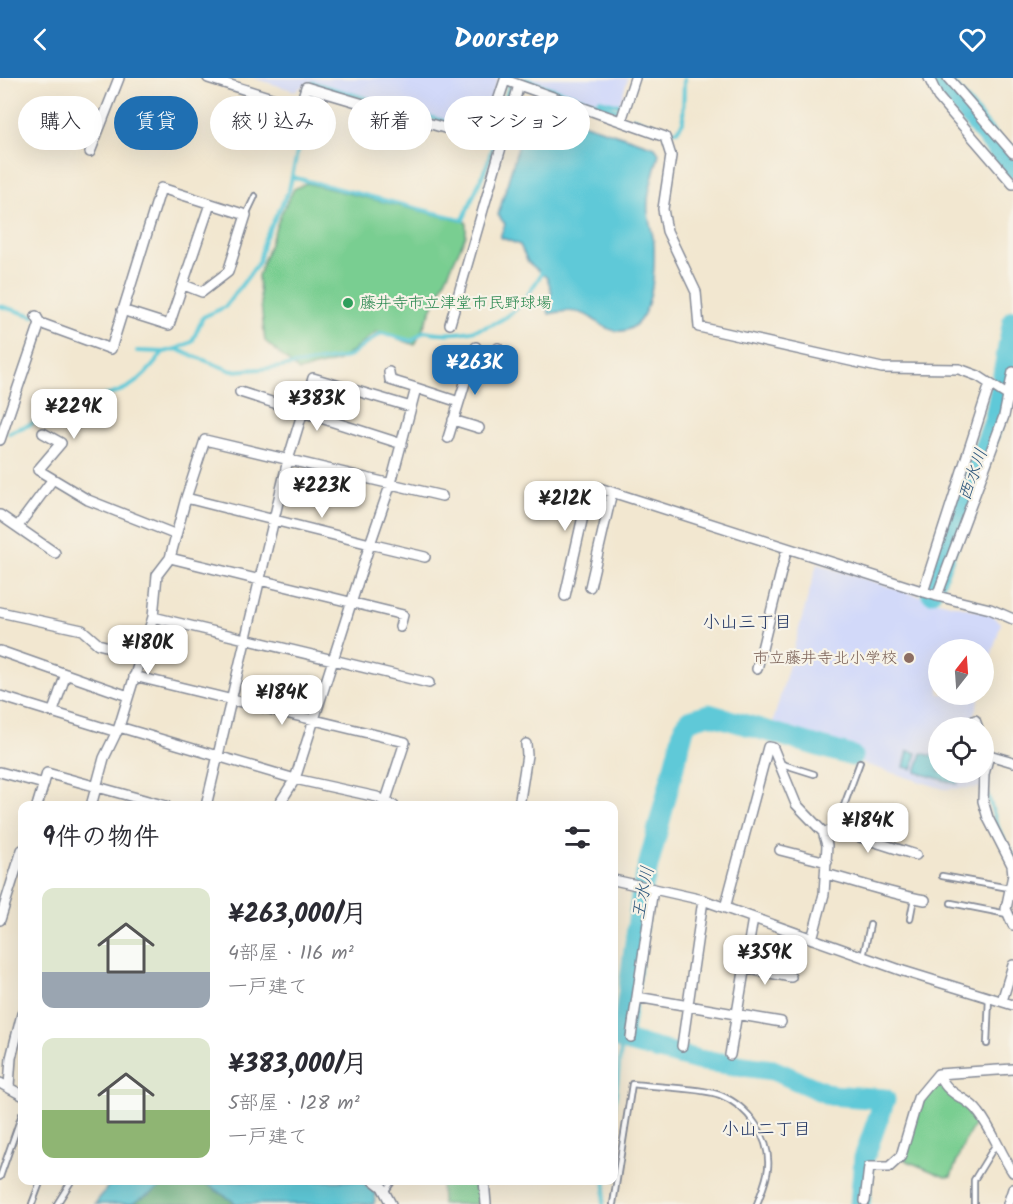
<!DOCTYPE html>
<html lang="ja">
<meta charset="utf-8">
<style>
body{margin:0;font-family:Kalam,"Klee One",sans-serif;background:#f2f2f3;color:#2b2b33;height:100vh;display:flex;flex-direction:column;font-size:22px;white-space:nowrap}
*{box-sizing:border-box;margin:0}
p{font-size:20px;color:#7c7c81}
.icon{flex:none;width:33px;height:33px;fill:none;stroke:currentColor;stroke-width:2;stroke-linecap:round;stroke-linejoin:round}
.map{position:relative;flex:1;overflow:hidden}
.drawer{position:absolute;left:18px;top:723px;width:600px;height:384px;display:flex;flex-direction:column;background:#fff;border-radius:12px;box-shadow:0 6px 24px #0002}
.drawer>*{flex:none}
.banner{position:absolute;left:18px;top:18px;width:600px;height:54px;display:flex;gap:12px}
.needle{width:39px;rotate:17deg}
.fabs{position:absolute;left:928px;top:561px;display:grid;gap:12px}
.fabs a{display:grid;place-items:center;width:66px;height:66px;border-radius:50%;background:#fff;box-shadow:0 6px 24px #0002;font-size:30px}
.price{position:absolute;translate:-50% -51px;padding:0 14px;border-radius:12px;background:#fff;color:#222;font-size:20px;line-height:39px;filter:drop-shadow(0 2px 3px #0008)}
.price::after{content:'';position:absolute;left:50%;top:36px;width:18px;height:14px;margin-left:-9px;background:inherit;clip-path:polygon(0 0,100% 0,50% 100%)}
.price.selected{background:#1f6fb2;color:#fff}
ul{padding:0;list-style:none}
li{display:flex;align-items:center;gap:18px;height:150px;padding:0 24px}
li span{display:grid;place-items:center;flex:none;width:168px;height:120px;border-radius:12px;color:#555}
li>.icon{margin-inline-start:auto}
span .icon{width:72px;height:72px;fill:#fffc;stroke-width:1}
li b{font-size:26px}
h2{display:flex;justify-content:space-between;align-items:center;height:72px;padding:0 24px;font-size:26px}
.chip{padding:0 21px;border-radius:27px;background:#fff;box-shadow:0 6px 24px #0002;font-size:21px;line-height:54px}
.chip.selected{background:#1f6fb2;color:#fff}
header{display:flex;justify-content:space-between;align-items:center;height:78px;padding:0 24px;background:#1f6fb2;color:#fff;font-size:27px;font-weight:600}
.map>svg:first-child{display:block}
</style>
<header><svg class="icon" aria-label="back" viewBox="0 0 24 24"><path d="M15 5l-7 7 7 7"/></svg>Doorstep<svg class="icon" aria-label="heart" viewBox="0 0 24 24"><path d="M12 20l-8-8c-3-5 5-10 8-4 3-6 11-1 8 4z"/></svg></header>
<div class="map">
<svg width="1013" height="1126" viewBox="0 0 1013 1126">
<rect width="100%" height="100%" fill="#f7f3e8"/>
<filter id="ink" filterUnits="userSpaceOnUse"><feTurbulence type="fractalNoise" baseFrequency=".0167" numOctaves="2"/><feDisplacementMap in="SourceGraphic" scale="12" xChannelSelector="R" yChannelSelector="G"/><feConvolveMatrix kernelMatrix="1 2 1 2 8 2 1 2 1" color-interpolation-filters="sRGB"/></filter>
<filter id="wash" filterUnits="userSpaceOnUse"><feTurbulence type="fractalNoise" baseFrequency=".008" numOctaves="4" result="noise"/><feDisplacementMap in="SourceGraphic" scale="24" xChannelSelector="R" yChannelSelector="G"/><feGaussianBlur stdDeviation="1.35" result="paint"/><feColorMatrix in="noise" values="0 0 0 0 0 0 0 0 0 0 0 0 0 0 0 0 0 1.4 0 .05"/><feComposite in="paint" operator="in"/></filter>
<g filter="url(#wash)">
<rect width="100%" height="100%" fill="#f2e7d0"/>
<path fill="#d2d9f9" d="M253,0H498L480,55L311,3L295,13Z
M516,0H628L619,29Z
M817,486L923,519L990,536L1001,545L984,602V572H939V616L980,617L972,642L974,649L939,650V694L982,695L983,710L944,711L867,687L859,683L855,673L772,648Z"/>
<path fill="#79ce91" stroke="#4a7e78" stroke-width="1.5" d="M306,105L466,144V157L415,267L377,253L339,283L299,293L265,263L258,198L281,136L294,111Z
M939,1005C951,1021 970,1025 978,1040L964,1065L951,1098L945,1099L905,1082C912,1056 914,1019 939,1005Z
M441,1103H481L483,1126H442Z"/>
<path fill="#62b17b" stroke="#3e706c" stroke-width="1.5" d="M153,1102L206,1103L237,1121L239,1126H125Z"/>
<path fill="#5ec9d8" stroke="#3c7c9b" stroke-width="1.5" d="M530,28L655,69L659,75C655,94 646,115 648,134C649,145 653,155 654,166C655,190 654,249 622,253C608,254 601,246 590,239C577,231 563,233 549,236L546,225L552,214L547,200L528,184L520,167L500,159L505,146L498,137Z
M908,673L917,675L912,691L904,689Z
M922,675L939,680V694L960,695L957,706L916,694Z
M112,1103V1102L185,1103L168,1105L132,1126H95Z
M189,1103H360L376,1115L374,1126H237L208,1107Z"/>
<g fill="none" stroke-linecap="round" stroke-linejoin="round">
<path stroke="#5ec9d8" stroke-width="4" d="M526,2L617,32
M313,5L483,55
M598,26L599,22L623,28L624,25
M633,40L666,52L677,53L683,44L684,0
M292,99L463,142L488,84L509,8
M0,228L34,238
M176,271L192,264L203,239L225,229L259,184L264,162L289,112L310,16
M137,273L164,274L176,271L232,293L273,290L348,279L381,255L412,263L424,253C454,259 491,254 516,231C526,222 533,208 541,197V192
M9,355C16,350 24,350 31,346C41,341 49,333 59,329C109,313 129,324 163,274
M987,715L999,752L1013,778
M614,1033L622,962
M603,1126L606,1102"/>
<path stroke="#5ec9d8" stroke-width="21" d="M938,0L1013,90
M931,514L995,340L1013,242
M852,678L709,636L689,642L684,650L642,812L622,962L698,982L773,992L830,1017L885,1021L864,1080L860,1126"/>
</g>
</g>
<g filter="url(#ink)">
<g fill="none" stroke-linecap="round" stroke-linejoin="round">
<g stroke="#868b97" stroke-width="8">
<path id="lane" d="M246,137L255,118
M779,685L814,696
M835,752L860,684
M942,798L1009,810
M951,825L1007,836
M910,841L914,820
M863,879L870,847
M987,966L989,919
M0,1099L22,1036
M385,1114L393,1102
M32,1126L41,1102
M57,1126L72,1102
M613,1126L632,1006C654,1009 702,1010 720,1017C748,1028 771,1060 768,1090C767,1102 761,1115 757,1126
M974,1126V1102L996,1066"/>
</g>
<g stroke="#868b97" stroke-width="12">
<path id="street" d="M208,0L300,29L306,9L485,62L505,2L519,7
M929,0L938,19L1013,106
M948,0L1013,75
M621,43L635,0
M90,74L119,0
M122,232L169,247L210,126
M36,238L40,245L111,271L161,110L246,137L228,194L202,214L184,207
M450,246L519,7L665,59L671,78L663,131L667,153L696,214L699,249L882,290L959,291L978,298L1013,321
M470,289L490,296L498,270
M389,294L390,302L416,310L391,405L370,466L425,479
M416,310L459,324
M240,314L402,366
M453,342L479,350
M43,355L61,365L38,392L53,401
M448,360L476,269
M0,362L40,245
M186,420L205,362L442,418
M0,437L55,475
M18,448L53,401L88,422L174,456
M170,480L403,537L400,549
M590,509L612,414
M923,514L990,306
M565,518L588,416L596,409L937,518L990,531L1013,541
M937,518L1004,338L1013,294
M0,534L82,552L98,566L140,577
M153,539L429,605
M0,573L128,618
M757,591L787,470
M134,598L405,664L386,722
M0,618L117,654
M53,633L66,596
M975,642L978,650
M119,649L295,701L377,719L394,728
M984,664L989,677L984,696L983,723L988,740L1012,787L1013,797L1006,831L1013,847
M989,677L1013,684
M0,694L44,706
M37,728L47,695L166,728
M91,728L104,680L119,649L153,539L157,497L170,480L186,420L370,466L295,701L278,728
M206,728L288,382L313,300L411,329
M519,728L527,677L526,666
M823,754L841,753L916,777
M780,772L827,784
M826,796C860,805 891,816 925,822
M614,802L703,822L903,893L1013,927
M725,830L768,669L773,670L796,726L823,754L827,767L824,816L812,861
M0,842L22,772
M744,890L791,899
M637,919L781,944
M1002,923L1013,887
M631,959L653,811
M682,968L703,822
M730,977L753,840
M938,996C952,1022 966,1017 979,1035C993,1053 1000,1075 1013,1094
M0,1005L22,1017
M9,1008L11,980L22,936
M373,1102L382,1109L391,1126
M484,1102L486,1126
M865,1123L869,1089H889L901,1078L918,1020L938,996L1013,991
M1008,1126L1013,1111"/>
</g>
<use href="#lane" stroke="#fff" stroke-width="4.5"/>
<use href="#street" stroke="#fff" stroke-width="9"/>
</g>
</g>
<circle fill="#2e9e5b" stroke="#f7f3e8" stroke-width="2" cx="348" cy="225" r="6"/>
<circle fill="#8d6e63" stroke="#f7f3e8" stroke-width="2" cx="909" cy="580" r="6"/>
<g text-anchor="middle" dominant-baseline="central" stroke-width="4.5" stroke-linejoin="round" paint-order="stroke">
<g font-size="16" fill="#27864d" stroke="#f7f3e8" text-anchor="start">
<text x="360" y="225">藤井寺市立津堂市民野球場</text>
</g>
<g font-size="16" fill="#785e54" stroke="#f7f3e8" text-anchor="end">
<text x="897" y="580">市立藤井寺北小学校</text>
</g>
<g font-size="18" font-style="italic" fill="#2c567c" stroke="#f7f3e8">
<text transform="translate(974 397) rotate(-70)">西水川</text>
<text transform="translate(644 815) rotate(-79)">王水川</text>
</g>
<g font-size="18" fill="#1b2f5e" stroke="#f7f3e8">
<text x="747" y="545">小山三丁目</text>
<text x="766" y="1052">小山二丁目</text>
</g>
</g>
</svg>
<div class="fabs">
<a><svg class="needle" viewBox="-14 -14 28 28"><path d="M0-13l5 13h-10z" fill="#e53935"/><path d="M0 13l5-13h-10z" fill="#7c7c81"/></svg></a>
<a><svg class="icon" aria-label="locate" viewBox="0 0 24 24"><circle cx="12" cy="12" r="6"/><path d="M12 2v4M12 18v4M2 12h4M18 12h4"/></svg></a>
</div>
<b class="price selected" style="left:475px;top:318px">¥263K</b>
<b class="price" style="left:317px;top:354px">¥383K</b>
<b class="price" style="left:74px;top:362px">¥229K</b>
<b class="price" style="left:322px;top:441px">¥223K</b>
<b class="price" style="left:565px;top:454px">¥212K</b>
<b class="price" style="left:148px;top:598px">¥180K</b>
<b class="price" style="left:282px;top:648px">¥184K</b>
<b class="price" style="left:868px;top:776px">¥184K</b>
<b class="price" style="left:765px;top:908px">¥359K</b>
<div class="banner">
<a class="chip">購入</a>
<a class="chip selected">賃貸</a>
<a class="chip">絞り込み</a>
<a class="chip">新着</a>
<a class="chip">マンション</a>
</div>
<section class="drawer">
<h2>9件の物件<svg class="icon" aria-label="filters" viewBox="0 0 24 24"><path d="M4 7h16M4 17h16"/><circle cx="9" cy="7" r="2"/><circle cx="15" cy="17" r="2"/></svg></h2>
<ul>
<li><span style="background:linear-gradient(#dfe7d0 70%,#9aa5b1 0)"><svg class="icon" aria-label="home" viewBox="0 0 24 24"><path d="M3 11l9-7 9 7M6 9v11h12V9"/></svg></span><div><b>¥263,000/月</b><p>4部屋 · 116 m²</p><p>一戸建て</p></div></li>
<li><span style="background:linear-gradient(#dfe7d0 60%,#8fb573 0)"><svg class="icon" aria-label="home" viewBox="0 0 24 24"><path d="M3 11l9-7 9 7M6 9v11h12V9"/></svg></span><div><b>¥383,000/月</b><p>5部屋 · 128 m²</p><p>一戸建て</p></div></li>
</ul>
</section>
</div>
